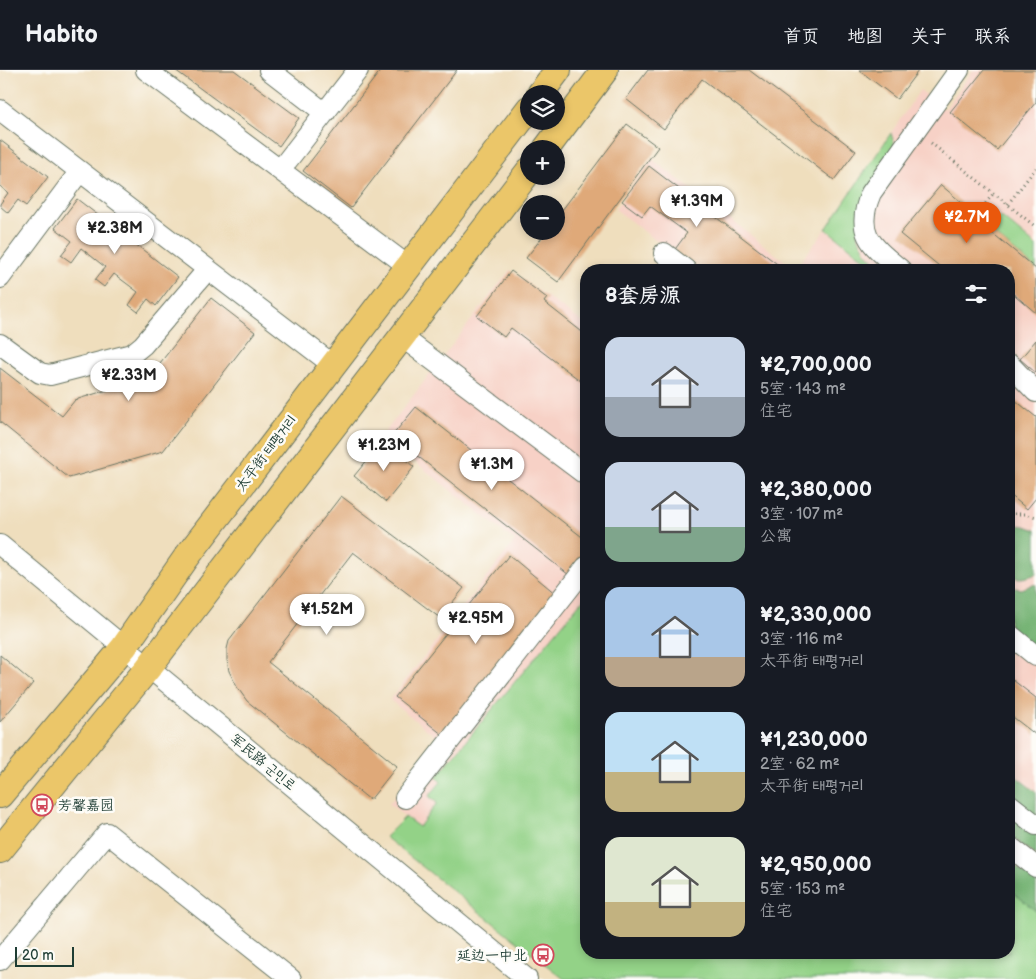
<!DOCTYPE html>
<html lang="zh">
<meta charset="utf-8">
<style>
body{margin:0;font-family:"Balsamiq Sans","LXGW WenKai TC","Poor Story",sans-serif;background:#242831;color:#f1f3f6;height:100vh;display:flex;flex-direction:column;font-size:19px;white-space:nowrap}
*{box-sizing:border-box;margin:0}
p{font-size:16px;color:#9ea1a6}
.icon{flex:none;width:28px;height:28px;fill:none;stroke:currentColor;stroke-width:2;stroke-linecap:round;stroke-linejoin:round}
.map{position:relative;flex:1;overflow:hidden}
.side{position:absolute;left:580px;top:194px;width:435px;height:695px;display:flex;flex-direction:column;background:#171b24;border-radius:20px;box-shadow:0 2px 8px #0003}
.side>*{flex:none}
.controls{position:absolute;left:520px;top:15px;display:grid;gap:10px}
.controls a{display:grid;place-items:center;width:45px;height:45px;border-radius:50%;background:#171b24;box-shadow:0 2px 8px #0003;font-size:25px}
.scale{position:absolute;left:15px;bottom:12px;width:59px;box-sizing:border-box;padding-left:5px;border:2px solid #1f3d34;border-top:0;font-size:14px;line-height:18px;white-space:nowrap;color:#1f3d34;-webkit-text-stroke:4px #fdfcf7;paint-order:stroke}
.price{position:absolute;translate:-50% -42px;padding:0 11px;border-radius:18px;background:#fff;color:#222;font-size:16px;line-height:32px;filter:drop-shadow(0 1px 2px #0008)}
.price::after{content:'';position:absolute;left:50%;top:30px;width:15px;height:11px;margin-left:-8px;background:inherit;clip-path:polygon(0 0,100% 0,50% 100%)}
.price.on{background:#ea580c;color:#fff}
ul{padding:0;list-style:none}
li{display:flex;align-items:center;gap:15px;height:125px;padding:0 25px}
li span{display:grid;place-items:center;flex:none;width:140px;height:100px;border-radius:15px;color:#555}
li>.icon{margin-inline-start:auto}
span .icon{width:60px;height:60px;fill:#fffc;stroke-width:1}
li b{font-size:21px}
h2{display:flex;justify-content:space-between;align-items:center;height:60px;padding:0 25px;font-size:21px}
header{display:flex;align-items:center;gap:30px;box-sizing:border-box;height:70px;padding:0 25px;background:#171b24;border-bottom:1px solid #363941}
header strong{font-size:24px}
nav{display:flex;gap:28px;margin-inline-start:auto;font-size:18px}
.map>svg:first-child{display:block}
</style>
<header>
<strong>Habito</strong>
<nav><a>首页</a><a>地图</a><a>关于</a><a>联系</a></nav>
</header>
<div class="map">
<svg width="1036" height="909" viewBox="0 0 1036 909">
<rect width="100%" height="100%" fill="#fdfcf7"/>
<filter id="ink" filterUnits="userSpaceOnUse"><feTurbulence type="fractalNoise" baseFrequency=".02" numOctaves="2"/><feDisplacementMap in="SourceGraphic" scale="10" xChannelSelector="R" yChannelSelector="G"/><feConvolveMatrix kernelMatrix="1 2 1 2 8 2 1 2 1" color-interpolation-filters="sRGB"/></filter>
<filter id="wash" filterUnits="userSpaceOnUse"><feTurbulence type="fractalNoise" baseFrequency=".0096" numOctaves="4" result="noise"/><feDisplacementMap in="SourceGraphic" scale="20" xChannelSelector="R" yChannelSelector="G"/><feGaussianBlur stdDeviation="1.12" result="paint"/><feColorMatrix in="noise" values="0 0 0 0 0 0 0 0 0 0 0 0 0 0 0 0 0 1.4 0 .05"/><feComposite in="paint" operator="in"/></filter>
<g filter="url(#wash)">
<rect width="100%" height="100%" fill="#efdebd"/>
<path fill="#f7d1c6" d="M973,0H1036V909H606L389,734L440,670L390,630L515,471L382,366L510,200L586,255V882H1009V200H652L667,179L615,139L652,89L795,199L826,159L920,20L945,39Z"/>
<path fill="#93d287" stroke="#59885e" d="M891,63L895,77L857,165L866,182L883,200H879L826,159Z
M999,147L1003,148L1036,176V199L983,155L990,148Z
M586,526V882H1009V819L1036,841V909H564L385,767L405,747L419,757L437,733L429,726L441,712L436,707Z"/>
<path fill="#76b474" stroke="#4a7854" d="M1017,455L1025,456L1036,460V504C1027,508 1018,510 1009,505V458Z
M1036,514V580L1009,559V517L1021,519Z
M1009,701L1036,722V749L1009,727Z
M1009,740L1036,762V786L1009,765Z
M1009,791L1036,812V841L1009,819Z"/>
<g id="blocks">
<path fill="#dfa979" d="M175,0H234L299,48L279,76Z
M381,0H457L351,138L303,101Z
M648,0H749L856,81L834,110L702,9L664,59L626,29Z
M859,0H917L918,1L897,29Z
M984,0H1036V32L997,80L950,42Z
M627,54L658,77L558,212L526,188L547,161H556V148Z
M0,70L48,107L26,136L18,130L8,143L0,136V134L8,123L0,116Z
M649,96L785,200H696L673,182L687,163L650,136L642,146L622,131Z
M941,115L981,149L979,152L1036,199V243L1009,220V200H944L900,164Z
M77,129L178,207L156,236L148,229L138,242L129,235L138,222L114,204L104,217L95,210L105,197L81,178L71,192L61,185L72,171L55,158Z
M511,201L547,228L544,232L586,265V315L511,258L504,267L477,246Z
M211,228L255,262L163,381L69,408L0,352V298L62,346L75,330L149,307Z
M1036,270V303L1020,289Z
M1010,326L1036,347V428L1027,439L1009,424Z
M416,337L586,470V483L569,505L392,366Z
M383,371L414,397L386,432L354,406Z
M341,426L464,518L440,548L353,482L268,592L397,696L370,730L247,631L237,617L229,601L227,590V579L229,571Z
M509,485L556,524L443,665L395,627Z
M0,585L33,613L0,652Z
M1009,607L1036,628V665L1009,644Z"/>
</g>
</g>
<g filter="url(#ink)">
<use href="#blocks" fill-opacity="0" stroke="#687564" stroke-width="1"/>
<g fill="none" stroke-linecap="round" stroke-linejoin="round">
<g stroke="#687564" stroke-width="22">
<path id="minor" d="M146,0L408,196
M269,0L325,43
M0,40L333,295
M280,100L358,0
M664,183L686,200
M901,200C871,175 854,163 871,123L959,0
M0,208L80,101
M402,267L586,405
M0,274L40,303L50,305L132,284L143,275L208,199
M1009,294L1036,322
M0,475L527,909
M1009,564L1036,586
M405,728L586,497
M1009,734L1036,755
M1009,776L1036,797
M0,890L107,763L291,909"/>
</g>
<g stroke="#687564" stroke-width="28">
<path id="major" d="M540,24L558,0
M546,79L605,0
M0,725L124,577L186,488L529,39
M0,780L148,598L529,101"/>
</g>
<path stroke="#687564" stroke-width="3" stroke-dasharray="1 4" stroke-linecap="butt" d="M931,73L1036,157
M1008,134L1036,98
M976,145L994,123
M1009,444H1026L1036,447"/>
<use href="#minor" stroke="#fff" stroke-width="20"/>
<use href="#major" stroke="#ebc669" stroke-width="26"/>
</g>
</g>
<defs>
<g id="bus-ring" transform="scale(1.125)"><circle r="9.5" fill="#fdfcf7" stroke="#d1495b" stroke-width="1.5"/><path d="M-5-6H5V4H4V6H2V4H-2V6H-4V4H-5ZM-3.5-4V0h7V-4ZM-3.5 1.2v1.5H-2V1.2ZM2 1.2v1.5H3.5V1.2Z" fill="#d1495b"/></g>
</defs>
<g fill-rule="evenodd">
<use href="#bus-ring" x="42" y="735"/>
<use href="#bus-ring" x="543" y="885"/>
</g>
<g text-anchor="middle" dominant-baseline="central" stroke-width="5" stroke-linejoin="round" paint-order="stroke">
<g font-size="14" fill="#1f3d34" stroke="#fdfcf7">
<text transform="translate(266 383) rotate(-53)">太平街 태평거리</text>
<text transform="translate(263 692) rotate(39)">军民路 군민로</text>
</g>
<g font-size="14" fill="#1f3d34" stroke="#fdfcf7" text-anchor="start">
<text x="58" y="735">芳馨嘉园</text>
<text x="527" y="885" text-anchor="end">延边一中北</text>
</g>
</g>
</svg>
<div class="controls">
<a><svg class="icon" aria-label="layers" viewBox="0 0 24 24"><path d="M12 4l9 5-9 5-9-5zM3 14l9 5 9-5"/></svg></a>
<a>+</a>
<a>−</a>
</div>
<div class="scale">20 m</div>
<b class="price" style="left:697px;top:158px">¥1.39M</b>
<b class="price on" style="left:967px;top:174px">¥2.7M</b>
<b class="price" style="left:115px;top:185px">¥2.38M</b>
<b class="price" style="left:129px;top:332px">¥2.33M</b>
<b class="price" style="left:384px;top:402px">¥1.23M</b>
<b class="price" style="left:492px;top:421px">¥1.3M</b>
<b class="price" style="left:327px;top:566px">¥1.52M</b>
<b class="price" style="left:476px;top:575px">¥2.95M</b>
<section class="side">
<h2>8套房源<svg class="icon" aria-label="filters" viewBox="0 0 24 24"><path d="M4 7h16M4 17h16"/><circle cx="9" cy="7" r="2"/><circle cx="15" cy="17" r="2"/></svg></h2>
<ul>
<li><span style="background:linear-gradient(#c9d6e8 60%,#9aa5b1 0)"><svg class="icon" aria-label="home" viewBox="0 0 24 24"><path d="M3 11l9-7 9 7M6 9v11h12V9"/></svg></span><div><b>¥2,700,000</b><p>5室 · 143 m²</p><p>住宅</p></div></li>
<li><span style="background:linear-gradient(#c9d6e8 65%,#7fa58c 0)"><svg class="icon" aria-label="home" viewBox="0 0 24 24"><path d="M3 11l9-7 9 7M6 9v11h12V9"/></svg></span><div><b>¥2,380,000</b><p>3室 · 107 m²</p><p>公寓</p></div></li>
<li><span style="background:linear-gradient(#a9c7e8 70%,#b9a48a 0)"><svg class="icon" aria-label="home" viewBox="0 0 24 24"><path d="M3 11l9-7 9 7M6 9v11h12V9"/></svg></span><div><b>¥2,330,000</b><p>3室 · 116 m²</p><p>太平街 태평거리</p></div></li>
<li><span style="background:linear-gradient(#bfe0f5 60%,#c2b280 0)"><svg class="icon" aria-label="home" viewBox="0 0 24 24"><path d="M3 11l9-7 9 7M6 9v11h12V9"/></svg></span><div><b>¥1,230,000</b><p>2室 · 62 m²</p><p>太平街 태평거리</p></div></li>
<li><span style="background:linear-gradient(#dfe7d0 65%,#c2b280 0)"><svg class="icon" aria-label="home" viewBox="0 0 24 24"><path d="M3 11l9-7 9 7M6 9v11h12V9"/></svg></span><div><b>¥2,950,000</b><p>5室 · 153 m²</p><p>住宅</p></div></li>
</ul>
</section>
</div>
